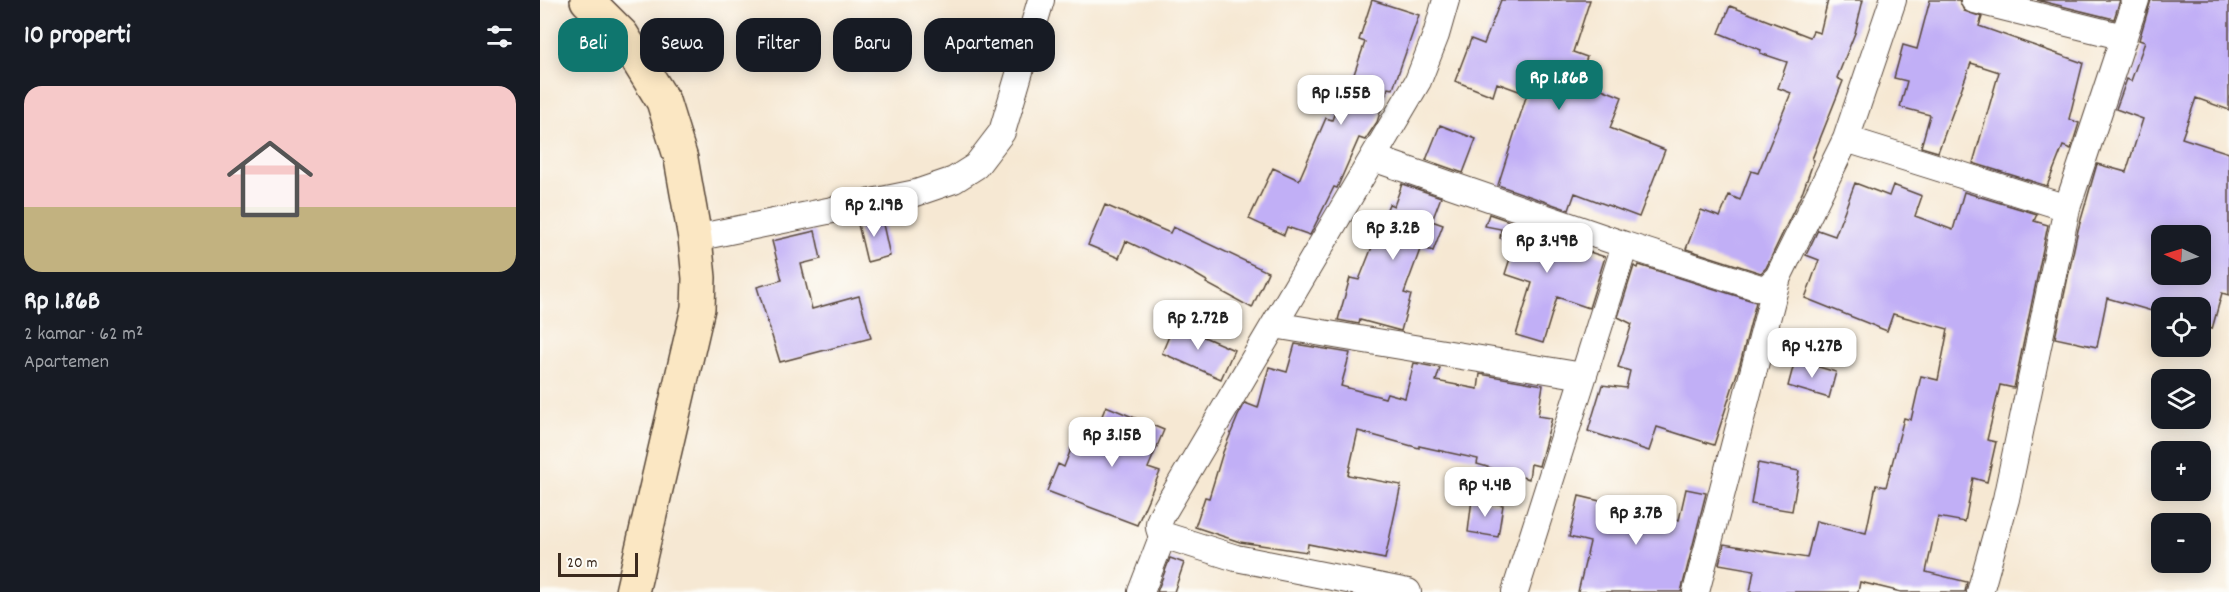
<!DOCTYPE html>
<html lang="id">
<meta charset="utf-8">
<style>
body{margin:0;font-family:Dekko,sans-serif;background:#20242c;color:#f1f3f6;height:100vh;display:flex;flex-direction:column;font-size:22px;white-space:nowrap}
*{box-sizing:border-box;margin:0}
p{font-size:20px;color:#9ea1a6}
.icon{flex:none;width:33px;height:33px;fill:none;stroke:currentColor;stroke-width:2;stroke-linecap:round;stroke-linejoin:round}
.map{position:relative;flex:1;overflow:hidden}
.side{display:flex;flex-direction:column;background:#171b24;width:540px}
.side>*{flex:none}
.banner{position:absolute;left:18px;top:18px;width:570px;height:54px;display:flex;gap:12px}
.needle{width:39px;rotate:274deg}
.controls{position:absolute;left:1611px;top:225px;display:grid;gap:12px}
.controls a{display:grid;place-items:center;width:60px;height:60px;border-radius:12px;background:#171b24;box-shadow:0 3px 15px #0003;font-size:30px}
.scale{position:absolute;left:18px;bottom:15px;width:80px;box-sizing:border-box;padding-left:6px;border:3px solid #3b2a1e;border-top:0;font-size:16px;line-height:21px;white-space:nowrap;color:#3b2a1e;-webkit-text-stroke:4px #fdfcf7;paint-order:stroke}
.price{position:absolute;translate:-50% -51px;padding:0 14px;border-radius:12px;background:#fff;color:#222;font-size:20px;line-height:39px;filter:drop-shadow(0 2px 3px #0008)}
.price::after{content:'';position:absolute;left:50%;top:36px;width:18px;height:14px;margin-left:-9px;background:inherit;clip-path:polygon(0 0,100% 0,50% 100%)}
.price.on{background:#0f766e;color:#fff}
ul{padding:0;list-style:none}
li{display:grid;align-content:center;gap:12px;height:318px;padding:0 24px}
li span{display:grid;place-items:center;height:186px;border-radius:18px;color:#555}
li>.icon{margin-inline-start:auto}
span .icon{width:108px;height:108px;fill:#fffc;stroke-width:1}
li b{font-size:26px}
h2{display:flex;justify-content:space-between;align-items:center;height:72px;padding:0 24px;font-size:26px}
.pill{padding:0 21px;border-radius:18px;background:#171b24;box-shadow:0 3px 15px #0003;font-size:21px;line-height:54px}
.pill.on{background:#0f766e;color:#fff}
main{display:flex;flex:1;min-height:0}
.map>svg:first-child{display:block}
</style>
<main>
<section class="side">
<h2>10 properti<svg class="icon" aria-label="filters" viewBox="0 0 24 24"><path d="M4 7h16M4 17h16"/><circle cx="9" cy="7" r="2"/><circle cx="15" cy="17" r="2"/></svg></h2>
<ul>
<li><span style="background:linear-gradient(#f6c9c9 65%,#c2b280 0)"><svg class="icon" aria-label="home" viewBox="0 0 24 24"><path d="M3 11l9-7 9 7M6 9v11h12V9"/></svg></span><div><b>Rp 1.86B</b><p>2 kamar · 62 m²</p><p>Apartemen</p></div></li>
</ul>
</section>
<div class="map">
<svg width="1689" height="592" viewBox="0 0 1689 592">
<rect width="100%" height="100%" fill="#fdfcf7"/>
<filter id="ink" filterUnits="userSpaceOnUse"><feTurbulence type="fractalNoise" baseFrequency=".0167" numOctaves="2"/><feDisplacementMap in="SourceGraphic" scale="12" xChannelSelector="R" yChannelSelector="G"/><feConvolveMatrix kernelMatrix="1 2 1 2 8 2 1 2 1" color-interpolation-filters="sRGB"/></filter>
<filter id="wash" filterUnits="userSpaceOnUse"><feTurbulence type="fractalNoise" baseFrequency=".008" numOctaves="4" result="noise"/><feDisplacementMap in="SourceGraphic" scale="24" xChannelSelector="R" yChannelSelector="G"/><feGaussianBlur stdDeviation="1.35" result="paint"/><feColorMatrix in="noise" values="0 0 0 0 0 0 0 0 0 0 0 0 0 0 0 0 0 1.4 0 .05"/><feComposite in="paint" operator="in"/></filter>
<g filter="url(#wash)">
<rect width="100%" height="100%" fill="#f6e8d3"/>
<g id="blocks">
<path fill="#c1aff6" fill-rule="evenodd" d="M832,0L879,15L853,89L848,88L837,122L825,140L819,138L797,188L794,187L770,235L747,227L744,235L709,219L733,168L759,180L786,118L792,120L798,104L800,105L809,79L812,80L825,42L819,40Z
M961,0H1050L1033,52L1047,57L1039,80L1082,97L1070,128L1125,150L1099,217L1035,193L1029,210L958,185L987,94L957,83L953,96L915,81L931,39L944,44Z
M1288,0H1323L1315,33L1297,78L1303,81L1272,159L1274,160L1263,191L1226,268L1221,273L1146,249L1161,210L1180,217L1189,195L1200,200L1211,171L1218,173L1251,93L1238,88L1247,62L1220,53L1221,50L1179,33L1190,6L1270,37L1273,31L1280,33Z
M1390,0H1419L1424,11L1442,17L1439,26L1543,63L1529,119L1539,123L1531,149L1523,146L1507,186L1433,163L1459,72L1431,63L1398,152L1381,147L1390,115L1360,107L1367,81L1354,78L1363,45L1377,49Z
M1497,0H1580L1574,19Z
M1611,0H1689V110L1656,98L1642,138L1689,153V295L1682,293L1672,329L1660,325V308H1622V314L1567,298L1557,347L1515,338L1538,230L1557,164L1586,172L1603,119L1576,109L1587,79L1591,81L1605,42L1599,40ZM1622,236H1660V274H1622Z
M900,125L936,139L923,173L886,160Z
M1315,183L1349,196L1353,185L1382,196L1375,216L1413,230L1424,192L1497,214L1494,221L1508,225L1474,388L1460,385L1447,440L1456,442L1447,482L1433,478L1425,522L1398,517L1386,572L1427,582L1425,592H1361L1320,582L1318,592H1210L1214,570L1179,564L1184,544L1267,558L1276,521L1326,533L1336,485L1346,487L1364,418L1371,420L1381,376L1398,380L1408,329L1353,314L1347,331L1265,298L1279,260L1266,255L1278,230L1295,236Z
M862,184L901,197L892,221L903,225L893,251L881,247L864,293L871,295L861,331L820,320L819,324L798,320L810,278L819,280L849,204L854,206Z
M565,205L630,233L633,227L728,272L712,308L666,283L667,281L650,271L586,241L579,258L548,245Z
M949,214L1018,238L1016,241L1065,257L1049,308L1017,297L1003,343L976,335L992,283L965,274L975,243L960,238L961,229L945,226Z
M341,215L350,256L327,262L317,220Z
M275,231L281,259L261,264L272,309L319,296L331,338L240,362L217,287L242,280L232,241Z
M1099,265L1216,302L1200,364L1174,445L1117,427L1109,451L1048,431L1062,385L1086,388L1090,371L1078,367L1092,324L1078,317L1094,266L1098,268Z
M634,324L694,350L681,379L622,353Z
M755,344L810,353L801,386L845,398L847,393L865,398L874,363L900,368L896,381L938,389L940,374L1003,385L998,416L1012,418L999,466L991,464L989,479L937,464L938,459L879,446V448L818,431L808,475L861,485L845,559L768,544L767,552L700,542L655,527L665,497L669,498L683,452L698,416L705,403L718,408L729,367L747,372Z
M1255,360L1296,372L1289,398L1248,386Z
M566,406L624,430L608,468L620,472L597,525L507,491L518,464L524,467L535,439L550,445Z
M1218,463L1259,471L1252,511L1211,504Z
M1146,489L1166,493L1141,592H1038L1050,542L1029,537L1039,496L1139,520Z
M932,499L963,505L958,537L928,532Z
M630,558L644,563L634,592H617Z"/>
</g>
</g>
<g filter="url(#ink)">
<use href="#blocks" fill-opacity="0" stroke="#574639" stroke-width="1.5"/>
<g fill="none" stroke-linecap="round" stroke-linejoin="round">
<g stroke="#574639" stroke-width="28">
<path id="street" d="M1434,0L1584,37
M1306,139L1527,208
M833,158L1085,245L1220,288H1227L1238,277L1306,139L1353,0
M155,238L376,193L414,180L436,166L462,132L501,0
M734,325L1043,376
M601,592L623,535
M868,592L696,558L623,535C616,528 619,521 623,513L878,81L896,35L906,0
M975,592L1085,245
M1156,592L1238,277
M1440,592L1466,499L1527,208L1596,0"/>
</g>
<g stroke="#574639" stroke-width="36">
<path id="secondary" d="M47,0L82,35L123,101L141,159L155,238L159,278L158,308L92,592"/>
</g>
<use href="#street" stroke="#fff" stroke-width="26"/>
<use href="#secondary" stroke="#fbe7c3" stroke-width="33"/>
</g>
</g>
</svg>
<div class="controls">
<a><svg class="needle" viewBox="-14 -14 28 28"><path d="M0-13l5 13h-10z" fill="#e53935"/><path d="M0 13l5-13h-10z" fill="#9ea1a6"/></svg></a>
<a><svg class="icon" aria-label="locate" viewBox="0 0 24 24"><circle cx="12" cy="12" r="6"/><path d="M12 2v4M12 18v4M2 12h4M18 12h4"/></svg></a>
<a><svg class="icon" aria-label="layers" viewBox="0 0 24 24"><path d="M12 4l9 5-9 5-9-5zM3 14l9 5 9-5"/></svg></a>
<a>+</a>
<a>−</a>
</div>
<div class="scale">20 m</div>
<b class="price on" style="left:1019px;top:111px">Rp 1.86B</b>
<b class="price" style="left:801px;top:126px">Rp 1.55B</b>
<b class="price" style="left:334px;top:238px">Rp 2.19B</b>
<b class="price" style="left:853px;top:261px">Rp 3.2B</b>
<b class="price" style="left:1007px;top:274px">Rp 3.49B</b>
<b class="price" style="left:658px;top:351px">Rp 2.72B</b>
<b class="price" style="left:1272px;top:379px">Rp 4.27B</b>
<b class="price" style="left:572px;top:468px">Rp 3.15B</b>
<b class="price" style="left:945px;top:518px">Rp 4.4B</b>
<b class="price" style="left:1096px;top:546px">Rp 3.7B</b>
<div class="banner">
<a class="pill on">Beli</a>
<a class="pill">Sewa</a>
<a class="pill">Filter</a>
<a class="pill">Baru</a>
<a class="pill">Apartemen</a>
</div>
</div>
</main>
